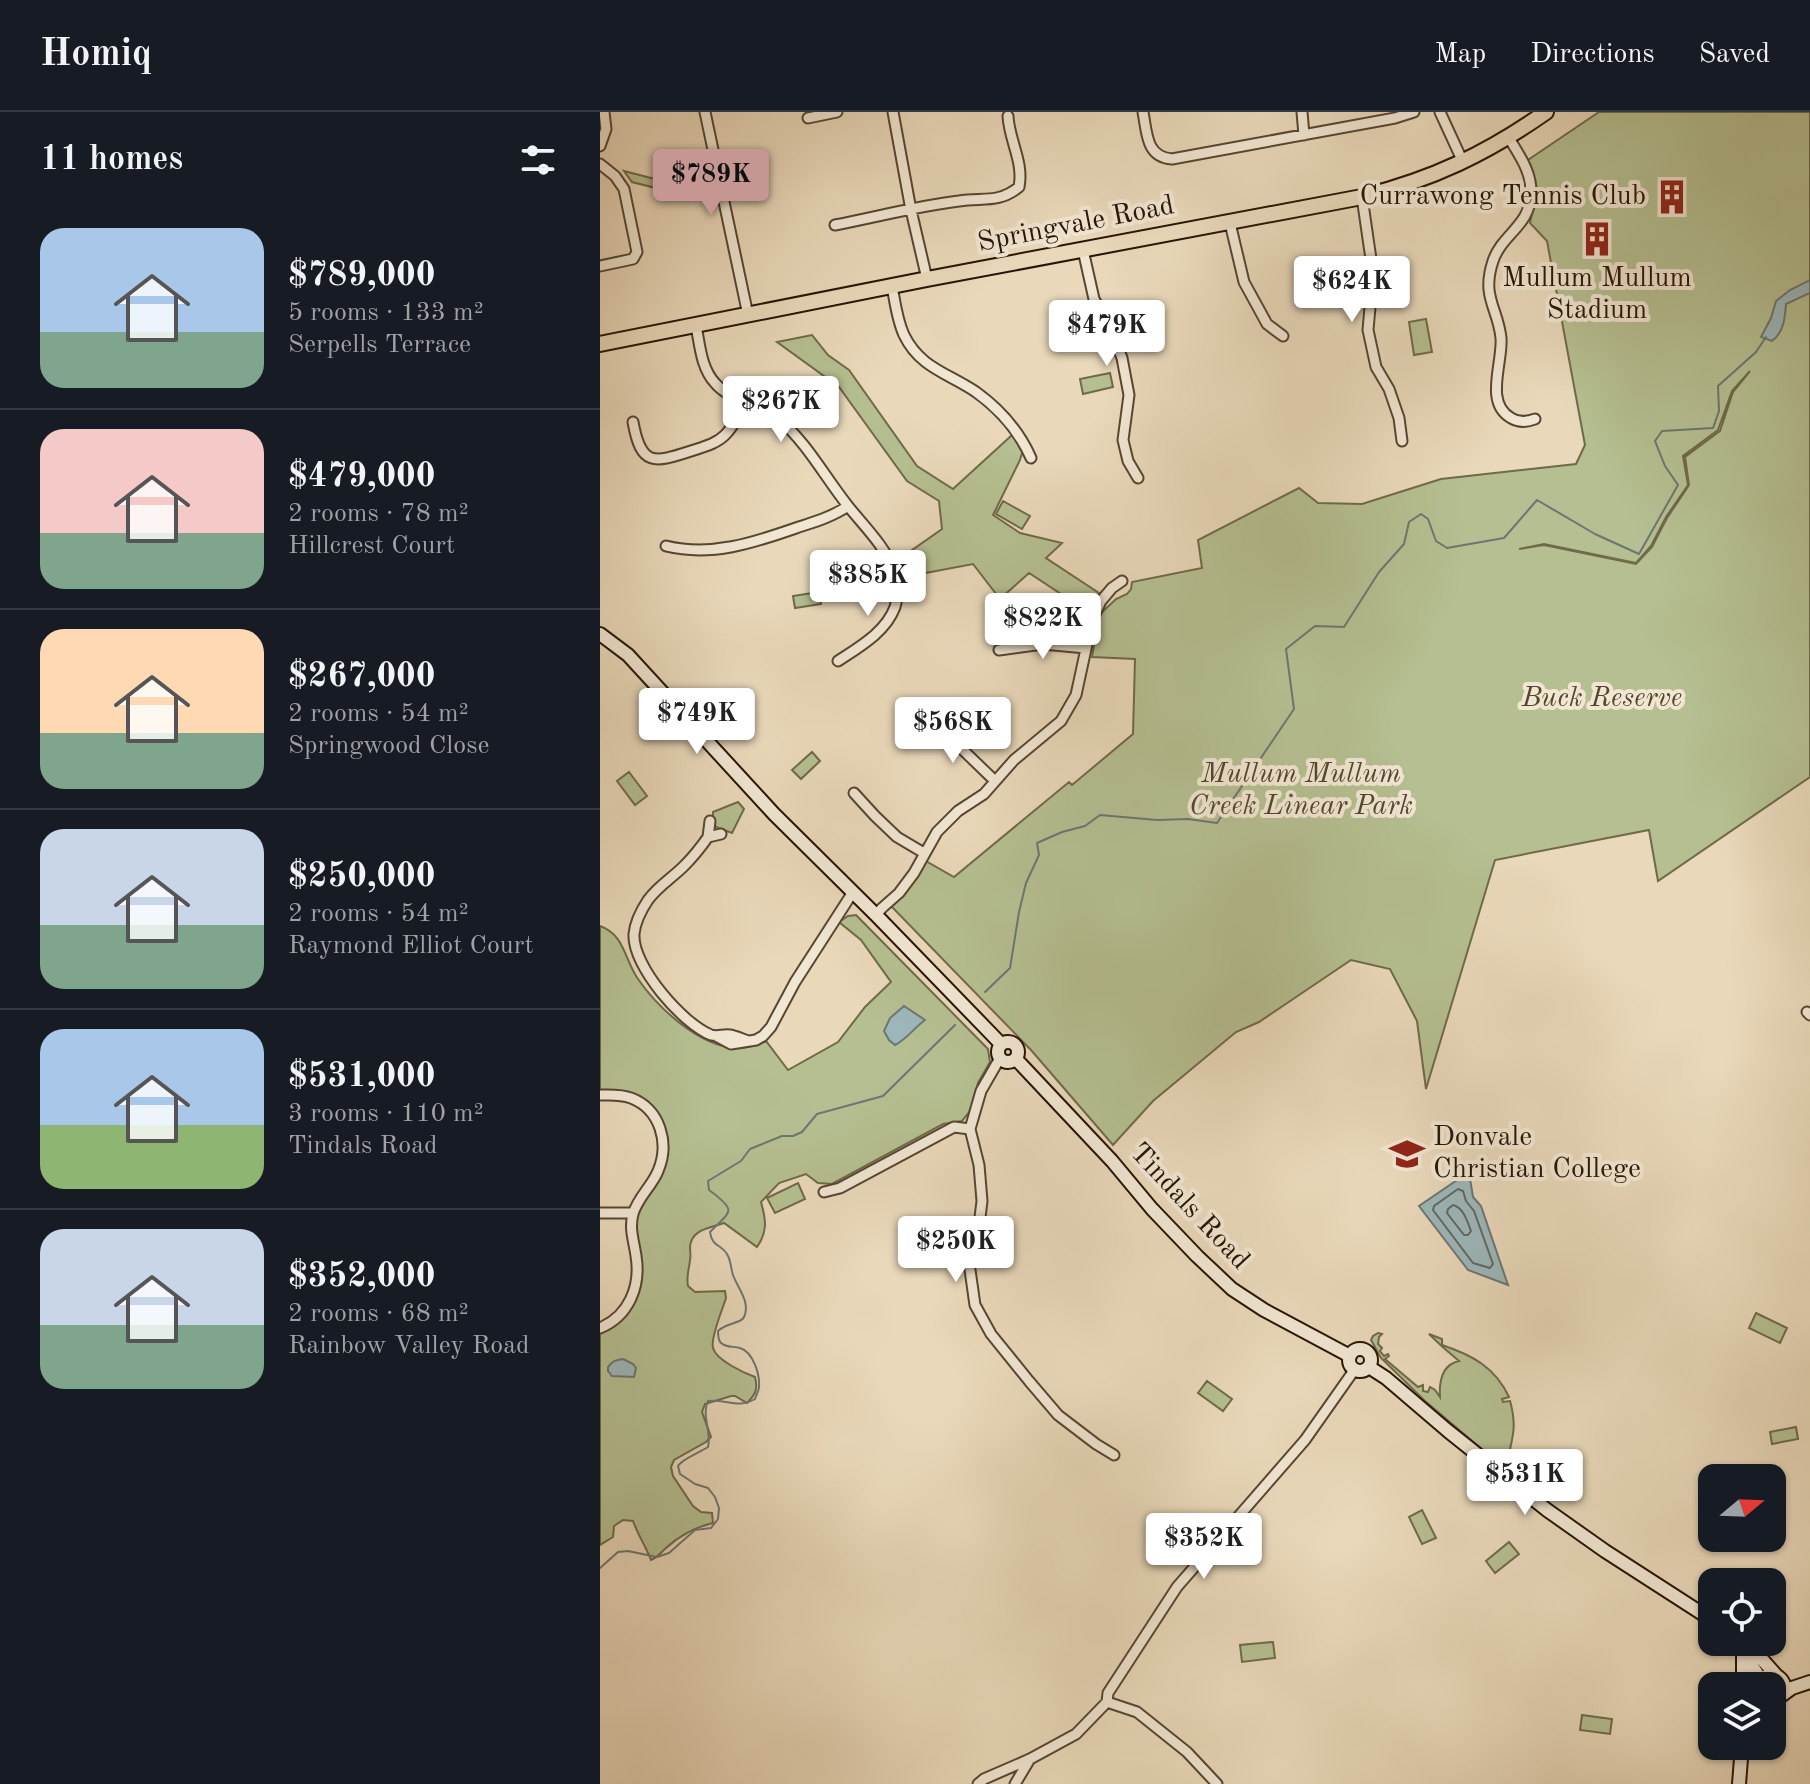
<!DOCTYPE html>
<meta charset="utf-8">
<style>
body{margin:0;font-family:"Old Standard TT",serif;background:#242831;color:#f1f3f6;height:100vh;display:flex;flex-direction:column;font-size:30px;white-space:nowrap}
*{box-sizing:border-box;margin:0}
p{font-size:26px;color:#9ea1a6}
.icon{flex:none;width:44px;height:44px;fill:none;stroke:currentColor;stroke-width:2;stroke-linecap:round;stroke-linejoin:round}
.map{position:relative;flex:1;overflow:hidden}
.sheet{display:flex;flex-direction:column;background:#171b24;width:600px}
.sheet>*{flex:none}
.needle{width:52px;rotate:71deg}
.buttons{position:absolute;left:1098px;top:1352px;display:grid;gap:16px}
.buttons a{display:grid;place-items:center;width:88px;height:88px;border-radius:16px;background:#171b24;box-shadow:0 2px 6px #0004;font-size:40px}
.price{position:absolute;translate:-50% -68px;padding:0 18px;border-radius:8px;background:#fff;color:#222;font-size:26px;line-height:52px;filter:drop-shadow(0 2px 4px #0008)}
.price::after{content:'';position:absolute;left:50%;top:48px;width:24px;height:18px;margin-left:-12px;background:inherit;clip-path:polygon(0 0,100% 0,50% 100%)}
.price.selected{background:#c59692;color:#111}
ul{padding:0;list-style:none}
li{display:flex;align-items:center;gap:24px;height:200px;padding:0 40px}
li+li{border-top:2px solid #363941}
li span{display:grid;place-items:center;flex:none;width:224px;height:160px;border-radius:24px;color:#555}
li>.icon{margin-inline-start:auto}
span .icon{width:96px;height:96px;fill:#fffc;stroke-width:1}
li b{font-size:34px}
h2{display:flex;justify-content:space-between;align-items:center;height:96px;padding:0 40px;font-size:34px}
header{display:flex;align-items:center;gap:48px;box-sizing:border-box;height:112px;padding:0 40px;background:#171b24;border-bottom:2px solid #363941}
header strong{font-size:38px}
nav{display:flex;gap:44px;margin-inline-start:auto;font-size:28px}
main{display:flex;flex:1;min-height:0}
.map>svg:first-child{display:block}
</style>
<header>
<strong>Homiq</strong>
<nav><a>Map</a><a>Directions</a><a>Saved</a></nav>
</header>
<main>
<section class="sheet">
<h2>11 homes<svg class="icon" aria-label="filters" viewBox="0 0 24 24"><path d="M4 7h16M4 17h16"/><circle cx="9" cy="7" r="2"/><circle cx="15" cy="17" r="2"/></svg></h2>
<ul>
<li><span style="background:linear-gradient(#a9c7e8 65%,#7fa58c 0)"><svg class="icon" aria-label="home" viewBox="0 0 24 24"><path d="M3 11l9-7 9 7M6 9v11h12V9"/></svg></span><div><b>$789,000</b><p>5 rooms · 133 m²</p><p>Serpells Terrace</p></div></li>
<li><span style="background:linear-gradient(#f6c9c9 65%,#7fa58c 0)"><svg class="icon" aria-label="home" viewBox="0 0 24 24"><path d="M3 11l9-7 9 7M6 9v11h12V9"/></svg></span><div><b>$479,000</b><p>2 rooms · 78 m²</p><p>Hillcrest Court</p></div></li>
<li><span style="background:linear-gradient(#ffd9b3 65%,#7fa58c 0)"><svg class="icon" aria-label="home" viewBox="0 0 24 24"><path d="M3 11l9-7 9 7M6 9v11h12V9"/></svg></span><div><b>$267,000</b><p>2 rooms · 54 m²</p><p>Springwood Close</p></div></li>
<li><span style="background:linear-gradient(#c9d6e8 60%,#7fa58c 0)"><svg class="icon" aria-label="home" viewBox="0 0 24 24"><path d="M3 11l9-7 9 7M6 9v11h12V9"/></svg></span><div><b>$250,000</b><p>2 rooms · 54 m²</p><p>Raymond Elliot Court</p></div></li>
<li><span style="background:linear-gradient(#a9c7e8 60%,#8fb573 0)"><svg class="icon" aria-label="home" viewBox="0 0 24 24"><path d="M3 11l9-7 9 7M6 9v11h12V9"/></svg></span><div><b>$531,000</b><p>3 rooms · 110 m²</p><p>Tindals Road</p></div></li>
<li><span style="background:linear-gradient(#c9d6e8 60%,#7fa58c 0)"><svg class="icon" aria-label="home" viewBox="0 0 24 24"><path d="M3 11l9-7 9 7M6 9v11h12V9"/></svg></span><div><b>$352,000</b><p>2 rooms · 68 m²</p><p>Rainbow Valley Road</p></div></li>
</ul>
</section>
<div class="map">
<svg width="1210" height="1672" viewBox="0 0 1210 1672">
<rect width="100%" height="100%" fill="#e9d8ba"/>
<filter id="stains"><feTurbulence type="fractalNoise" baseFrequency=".0025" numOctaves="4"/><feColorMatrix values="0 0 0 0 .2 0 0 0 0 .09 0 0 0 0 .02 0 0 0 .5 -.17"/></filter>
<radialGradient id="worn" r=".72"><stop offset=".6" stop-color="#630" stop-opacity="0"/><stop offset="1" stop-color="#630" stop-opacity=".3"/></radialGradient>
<path fill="#b5bf91" stroke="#6e6a4a" stroke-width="2" fill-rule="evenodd" d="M999,0H1210V665L1058,769L1049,718L895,748L826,977L817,909L790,857L751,848L659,910L636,920L553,989L513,1033L431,938L290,793L324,748L354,765L469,670L472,673L533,622L535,547L492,545L499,503L516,487L527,482L531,477L532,470L602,456L598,428L699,376L718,391L762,392L841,367L976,352L985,333L947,129L930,111L935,87L925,50ZM1150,259L1133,280L1120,319L1085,345L1089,373L1067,406L1052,435L1036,452L944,433L919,437L944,432L1036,451L1051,434L1066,405L1088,373L1083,344L1118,318L1132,279Z
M24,59L109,81L111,90L32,70Z
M826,207L832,240L814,243L809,210Z
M212,223L228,243L249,258L317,354L353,377L412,323L423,338L420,348L393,403L420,421L462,431L446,446L502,483L490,501L429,461L400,487L373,452L304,465L298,448L342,417L339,389L307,369L239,275L177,230Z
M510,261L513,275L483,282L480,267Z
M403,389L430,404L422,417L396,402Z
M219,480L221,492L195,496L193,484Z
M212,640L220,649L201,667L192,658Z
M29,660L47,684L35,693L17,669Z
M138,690L144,697L132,721L116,715L113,707V700Z
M256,803L388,937L390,950L378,971L371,998L362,1009L343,1012L232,1072L218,1071L206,1062L179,1071L161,1090C166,1108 168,1119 157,1135L124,1111C111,1116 91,1117 90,1135C90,1139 91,1144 90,1148C89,1158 86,1164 88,1174L95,1180L125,1179L126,1186C123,1196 110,1226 113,1236C116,1248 144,1261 155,1265C158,1277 156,1282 147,1291L135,1284H131L105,1292L102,1300L111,1325L106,1330L74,1348L71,1355L73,1364L93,1394L101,1400L112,1401L113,1411C96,1415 79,1424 66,1436C60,1441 59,1445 51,1448C46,1435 38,1423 33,1409L23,1408L14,1414L13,1425L0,1433V1221C31,1205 46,1183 41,1147C39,1133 33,1120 37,1105C42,1087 58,1074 63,1057C73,1029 63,996 36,983C25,978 12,978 0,978V814C25,823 24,847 38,867C58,896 99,934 136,936C146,937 156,933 166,929L188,958L238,930L265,895L291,870L261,828L239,810L248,804Z
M198,1071L205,1087L175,1101L167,1086Z
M1156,1201L1187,1216L1180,1231L1149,1216Z
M778,1221L782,1222L779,1225L778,1232L782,1236L780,1239L784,1244L788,1242L789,1244L785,1247L818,1275L823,1273V1279L828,1280L830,1275L835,1278L840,1285C839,1270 841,1253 859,1249C848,1240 838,1231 829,1222L842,1227V1233C872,1243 895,1255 909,1285L902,1287L903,1290L910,1289C917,1313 913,1326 907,1349L909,1352L913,1351L912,1357H907L897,1350L825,1289L781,1246L771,1228L773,1224Z
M607,1269L632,1287L623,1299L598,1281Z
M1196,1315L1198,1327L1172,1332L1170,1320Z
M822,1398L836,1426L822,1432L809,1405Z
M909,1430L919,1442L895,1461L886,1449Z
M673,1530L675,1546L642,1550L640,1533Z
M982,1603L1012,1607L1010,1622L980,1618Z"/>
<path fill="#9cb7bb" stroke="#6d7672" stroke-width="2" d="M1210,168V181L1186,192C1185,206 1184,220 1172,229L1161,225L1171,206L1176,189L1190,178Z
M304,894L325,908C314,916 307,927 295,933L289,928L284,919L290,906Z
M869,1060L873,1085L881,1094L908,1173L868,1158L819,1094Z
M23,1247L33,1252L36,1256L34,1265L12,1264L8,1259V1255C12,1249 16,1248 23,1247Z"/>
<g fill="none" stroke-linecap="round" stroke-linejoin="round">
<path stroke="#616660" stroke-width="2" d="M858,1077L863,1079L866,1089L874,1099L893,1152L890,1156L873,1151L833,1098L834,1094Z
M853,1093C864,1096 867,1109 871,1119L868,1123H864L847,1101L848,1097Z"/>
<path stroke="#6d7672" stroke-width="2" d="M385,880L410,856L419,800L426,771L439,743L437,731L462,720L485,714L500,703L557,708L588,707L617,711L694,597L686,537L715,514L744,515L779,460L804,432L809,410L821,402L828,407L836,429L847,436L904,426L937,388L995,422L1039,442L1078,373L1065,354L1055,329L1062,319L1113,316L1119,299L1118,274L1156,240L1166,225
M0,1456L18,1440L28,1439L57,1445L69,1441L95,1418L111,1416L118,1407L119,1396L115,1385L108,1376L95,1372L80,1362L78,1354C83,1346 99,1341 108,1335C112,1319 101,1304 108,1289C127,1287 138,1297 155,1287C156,1283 159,1279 159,1275C160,1262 153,1240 140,1236C134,1234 126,1236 121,1231C118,1228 118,1223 118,1219C127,1210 141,1212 144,1205C151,1190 137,1175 133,1163C131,1157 131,1150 128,1144C123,1132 112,1136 110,1120C130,1099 139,1100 109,1078L108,1069L141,1049L150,1037L182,1024H193L202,1020L217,1002L283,984L355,913"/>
<g stroke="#574632" stroke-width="13">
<path id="street" d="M105,0L148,203
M293,0L311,98L327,167
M543,0C547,21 546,45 572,47L795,6L814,0
M702,0L704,23
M840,0L863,50
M208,6L237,0
M909,26C919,43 932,60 931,82C930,114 902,122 893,149C881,185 898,196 901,226C903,251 884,291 911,306C919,311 927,310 935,307
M0,34L6,17L4,0
M0,52L15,64L24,77L37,140L33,147L0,154
M762,85L773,161L768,218L776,255L789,277L799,306L802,329
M630,111L644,170L667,212L683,224
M235,113C276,105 318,94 359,89C382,85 398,92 419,75C424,50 409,28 408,4
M483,138L494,187L511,218L522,246L529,283L523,328L528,349L538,366
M292,174C295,190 297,208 304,223C320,256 348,261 376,280C401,298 419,319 431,346
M96,214C100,233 101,256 115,271C131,290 161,291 179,307C207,331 225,365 248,394C264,414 285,434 294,459C298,471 299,483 295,495C286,520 259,535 238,549
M33,310C41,355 54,351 91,339C103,335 116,332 125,323C134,314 140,301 146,291
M66,434C111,445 153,431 196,416C214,410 232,405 248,394
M399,538L443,532L486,536
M334,610L395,669
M254,681L275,704L297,725L324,741
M110,709L108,725L121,722
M108,725C101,735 93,745 84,754C72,766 58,774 48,788C42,797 35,811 34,822C32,854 83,912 111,923C118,925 123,922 130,923C136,924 142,927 148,929
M276,803L282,796L299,781L314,761L337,720L358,699L384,682L414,648L461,609L476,583L492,509L501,489L512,476L522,469
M1207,900L1210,903
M116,924L131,932L156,928L163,924L171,915L195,870L253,780
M400,946L381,979L370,1017L379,1053L382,1089L378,1122L369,1151L375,1193L391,1222L429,1269L458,1303L496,1332L514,1343
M0,983C10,983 21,982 31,986C60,997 70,1031 58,1059C52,1074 38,1085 33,1102C29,1117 34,1129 36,1144C41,1174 29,1204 0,1216
M224,1080L240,1076L354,1015L370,1017
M0,1101H33
M507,1590L537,1600L587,1640L617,1672
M378,1672L384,1667L430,1647L476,1622L507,1590L508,1581L577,1475L705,1328L755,1257
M415,1672L430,1647"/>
</g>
<g stroke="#261504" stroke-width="16">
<path id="secondary" d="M0,522L28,543L174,702L276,803L401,932
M398 940a10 10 0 1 1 20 0a10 10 0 1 1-20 0Z
M416,947L512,1049L552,1097L597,1144L632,1177L664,1198L750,1244
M749 1248a11 11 0 1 1 22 0a11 11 0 1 1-22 0Z
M769,1255L786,1266L848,1319L947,1398L1005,1439L1112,1508
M1141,1530L1160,1545L1176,1563
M1139,1533L1161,1568
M1143,1574V1541
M1159,1574C1170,1546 1201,1578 1172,1588
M1181,1584L1192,1576L1210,1570
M1139,1672L1142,1634"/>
</g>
<g stroke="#261504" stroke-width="18">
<path id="primary" d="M0,232L327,167L762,85C833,67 886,42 946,0"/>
</g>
<use href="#street" stroke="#f1e6d2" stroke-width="9"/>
<use href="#secondary" stroke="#f1e6d2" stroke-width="12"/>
<use href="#primary" stroke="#e9d8ba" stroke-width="14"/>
</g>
<defs>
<g id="building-bare" transform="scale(2.76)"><path d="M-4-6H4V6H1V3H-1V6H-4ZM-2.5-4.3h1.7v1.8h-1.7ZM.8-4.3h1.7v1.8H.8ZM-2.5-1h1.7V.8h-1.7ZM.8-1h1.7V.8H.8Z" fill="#8f2418" stroke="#f1e6d2" stroke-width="2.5" paint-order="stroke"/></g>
<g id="school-bare" transform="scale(2.76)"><path d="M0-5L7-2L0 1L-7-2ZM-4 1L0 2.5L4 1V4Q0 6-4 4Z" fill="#8f2418" stroke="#f1e6d2" stroke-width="2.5" paint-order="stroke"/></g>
</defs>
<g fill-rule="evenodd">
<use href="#building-bare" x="1072" y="85"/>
<use href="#building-bare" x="997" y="127"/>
<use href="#school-bare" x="807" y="1042"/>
</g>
<g text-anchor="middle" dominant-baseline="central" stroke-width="8" stroke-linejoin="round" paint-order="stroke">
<g font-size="28" fill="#261504" stroke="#f1e6d2" text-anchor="end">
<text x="1046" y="85">Currawong Tennis Club</text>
<text x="997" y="167" text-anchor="middle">Mullum Mullum<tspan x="997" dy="32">Stadium</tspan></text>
<text x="833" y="1026" text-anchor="start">Donvale<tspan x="833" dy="32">Christian College</tspan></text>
</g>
<g font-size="28" fill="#261504" stroke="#f1e6d2">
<text transform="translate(476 113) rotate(-11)">Springvale Road</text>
<text transform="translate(589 1095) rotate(47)">Tindals Road</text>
</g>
<g font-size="28" font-style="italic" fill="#51482e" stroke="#f1e6d2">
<text x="1002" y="587">Buck Reserve</text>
<text x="701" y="663">Mullum Mullum<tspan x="701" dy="32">Creek Linear Park</tspan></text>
</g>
</g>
<rect width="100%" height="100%" filter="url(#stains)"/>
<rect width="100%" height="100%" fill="url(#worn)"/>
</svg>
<div class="buttons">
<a><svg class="needle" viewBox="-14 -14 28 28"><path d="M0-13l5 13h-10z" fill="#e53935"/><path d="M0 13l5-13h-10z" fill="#9ea1a6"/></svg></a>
<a><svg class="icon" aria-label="locate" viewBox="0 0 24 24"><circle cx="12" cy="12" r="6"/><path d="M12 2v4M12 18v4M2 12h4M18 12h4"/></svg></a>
<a><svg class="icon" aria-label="layers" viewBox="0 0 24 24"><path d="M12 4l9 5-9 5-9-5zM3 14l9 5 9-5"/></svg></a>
</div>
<b class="price selected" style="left:111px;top:105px">$789K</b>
<b class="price" style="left:752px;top:212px">$624K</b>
<b class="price" style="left:507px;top:256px">$479K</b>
<b class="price" style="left:181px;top:332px">$267K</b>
<b class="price" style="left:268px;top:506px">$385K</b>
<b class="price" style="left:443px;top:549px">$822K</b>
<b class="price" style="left:97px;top:644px">$749K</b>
<b class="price" style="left:353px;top:653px">$568K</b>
<b class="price" style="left:356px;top:1172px">$250K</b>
<b class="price" style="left:925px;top:1405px">$531K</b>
<b class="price" style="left:604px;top:1469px">$352K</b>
</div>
</main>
